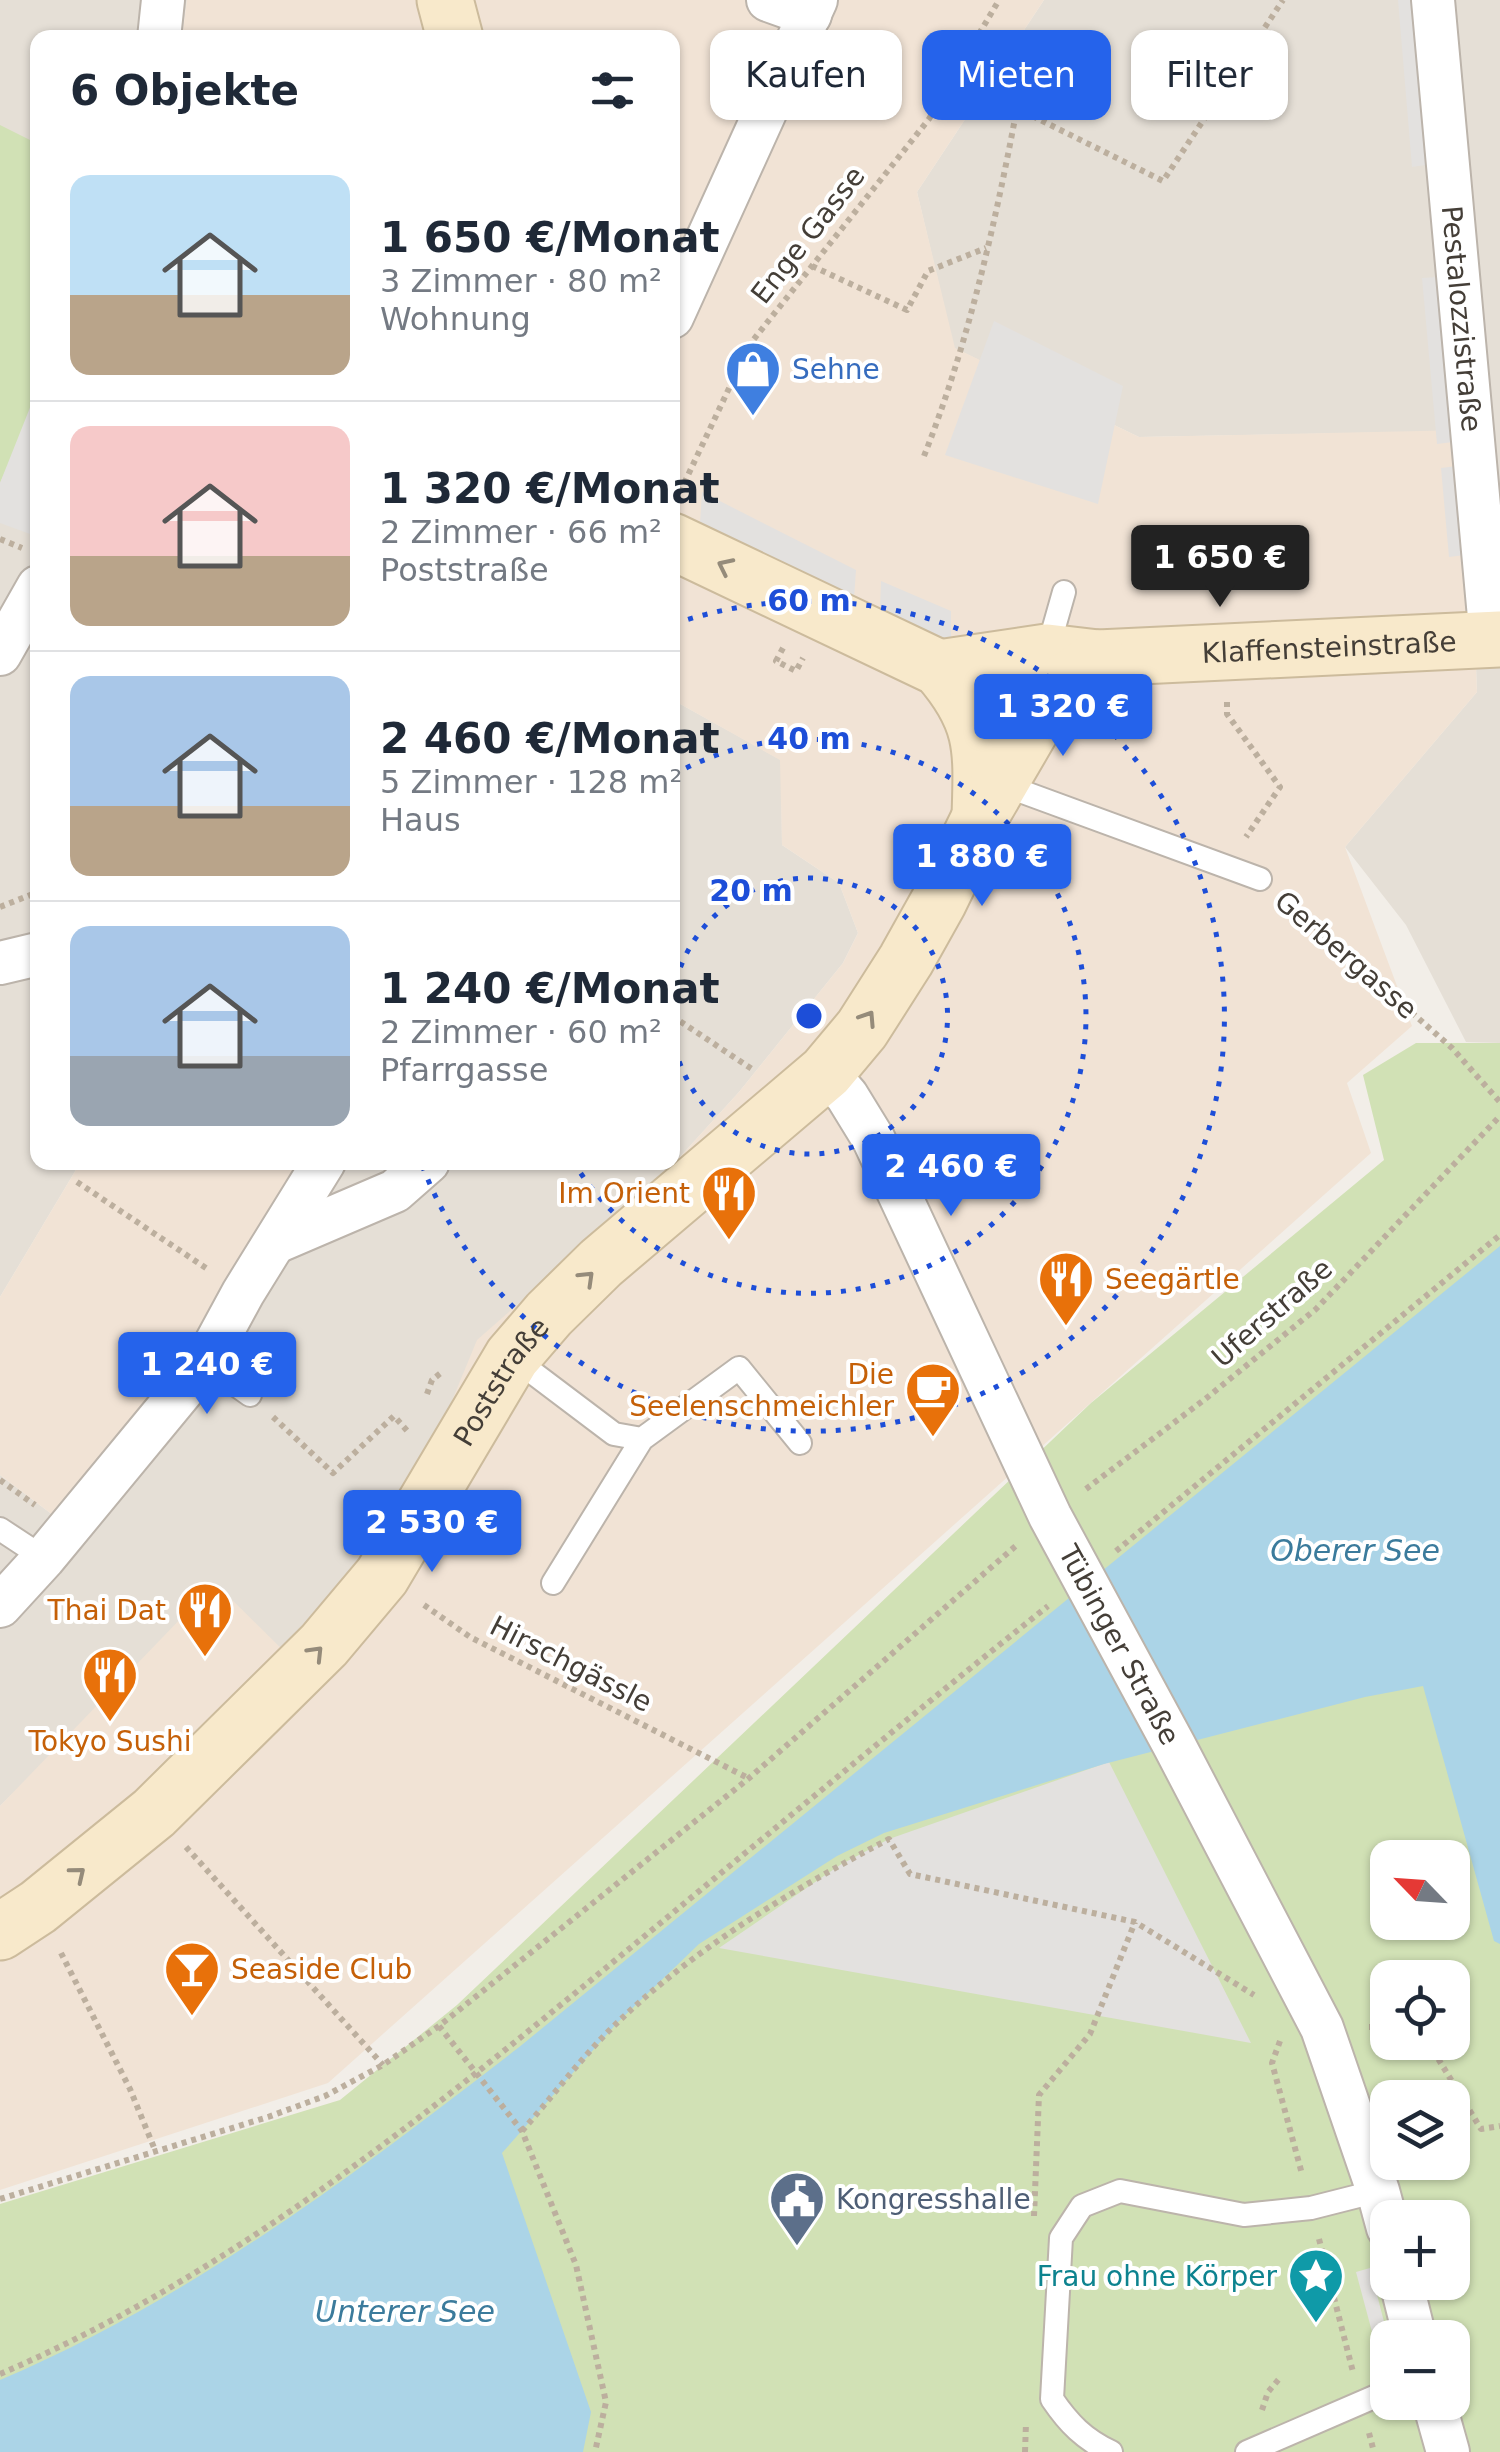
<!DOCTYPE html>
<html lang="de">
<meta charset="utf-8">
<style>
body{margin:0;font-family:"DejaVu Sans",sans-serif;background:#f6f6f7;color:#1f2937;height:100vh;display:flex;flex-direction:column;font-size:38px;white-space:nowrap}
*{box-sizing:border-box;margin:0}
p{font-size:32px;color:#747a83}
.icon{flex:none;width:55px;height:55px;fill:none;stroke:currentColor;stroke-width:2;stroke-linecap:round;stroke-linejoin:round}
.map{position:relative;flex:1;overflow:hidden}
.panel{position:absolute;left:30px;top:30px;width:650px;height:1140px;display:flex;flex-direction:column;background:#fff;border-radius:20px;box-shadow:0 2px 8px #0004}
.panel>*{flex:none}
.banner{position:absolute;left:710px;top:30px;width:640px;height:90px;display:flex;gap:20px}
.needle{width:65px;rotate:295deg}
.buttons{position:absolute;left:1370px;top:1840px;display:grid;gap:20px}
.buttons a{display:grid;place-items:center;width:100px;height:100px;border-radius:20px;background:#fff;box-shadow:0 2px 8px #0004;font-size:50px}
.price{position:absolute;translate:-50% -85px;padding:0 22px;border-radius:10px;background:#2563eb;color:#fff;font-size:32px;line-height:65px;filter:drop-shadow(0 2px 5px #0008)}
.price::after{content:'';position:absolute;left:50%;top:60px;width:30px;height:22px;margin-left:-15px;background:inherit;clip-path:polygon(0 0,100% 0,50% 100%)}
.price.selected{background:#222;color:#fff}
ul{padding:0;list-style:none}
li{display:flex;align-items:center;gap:30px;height:250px;padding:0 40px}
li+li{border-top:2px solid #e0e1e3}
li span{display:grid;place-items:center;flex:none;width:280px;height:200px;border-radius:20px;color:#555}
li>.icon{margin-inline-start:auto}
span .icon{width:120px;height:120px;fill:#fffc;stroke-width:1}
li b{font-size:42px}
h2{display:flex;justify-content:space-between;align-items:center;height:120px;padding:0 40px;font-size:42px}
.pill{padding:0 35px;border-radius:20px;background:#fff;box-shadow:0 2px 8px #0004;font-size:35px;line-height:90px}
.pill.selected{background:#2563eb;color:#fff}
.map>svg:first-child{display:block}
</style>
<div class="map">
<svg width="1500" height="2452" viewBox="0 0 1500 2452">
<rect width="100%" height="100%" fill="#f2eee8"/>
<path fill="#e5dfd6" d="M0,0H187L182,37L38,38V1162L80,1163L0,1297Z
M1044,0H1500V1043L1466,1042L1406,925L1345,847L1477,692L1467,431L1139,437L954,348L917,192Z
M673,700L781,760L782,845L839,883L858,933L843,963L739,1092L659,1180L397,1534L294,1661L12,1794L0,1806V1475L74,1531L276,1283L349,1163L672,1162Z"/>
<path fill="#f1e3d5" d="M187,0H1044L917,192L955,348L1139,437L1467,430L1477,692L1345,847L1412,1026L1347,1083L1371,1153L328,2083L0,2190V1806L215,1583L294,1661L397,1534L477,1340L659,1180L739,1092L843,963L858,933L839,883L782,845L780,760L673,700L672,38L182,37Z
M80,1163H349L276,1283L74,1531L0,1475V1297Z"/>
<path fill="#d1e1b5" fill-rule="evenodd" d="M0,125L38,144L37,389L36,401L0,483Z
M1416,1043H1500V2452H0V2204L340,2100L457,2005L1091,1403L1384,1160L1363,1075ZM1388,1858H1452V1922H1388ZM1388,1978H1452V2042H1388ZM1388,2098H1452V2162H1388ZM1388,2218H1452V2282H1388ZM1388,2338H1452V2402H1388Z"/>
<path fill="#e3e1df" d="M1398,0H1412L1426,165L1412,167Z
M1438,277L1453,442L1437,444L1422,278Z
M994,321L1123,386L1098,504L945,455Z
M37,390L38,518L30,534L0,523V483Z
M1457,466L1465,555L1449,557L1441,468Z
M702,492L856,570L852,627L698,553Z
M881,581L951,611V647L879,640Z
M1109,1762L1251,2043L719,1948L840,1865L889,1839Z
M1370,2268L1388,2337L1387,2355L1379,2358L1356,2272Z"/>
<path fill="#abd4e7" d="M1500,1246V1944L1494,1941L1423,1686L1365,1697L1104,1764L884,1833L837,1856L699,1944L617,2023L502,2153L591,2412L583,2452H0V2380C191,2299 355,2174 518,2048Z"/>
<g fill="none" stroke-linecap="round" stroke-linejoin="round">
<g stroke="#bcb4ab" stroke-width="26">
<path id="service" d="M1047,652L1064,592
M1001,784L1260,879
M512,1357L614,1434L642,1439L739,1368L800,1443
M205,1363L250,1395
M0,1529L44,1558
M553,1583L642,1439
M1111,2452C1084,2439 1069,2424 1052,2399L1061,2238L1082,2206L1120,2191L1244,2215L1311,2208L1378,2191
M1247,2452L1388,2391"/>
</g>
<g stroke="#bcb4ab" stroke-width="46">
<g id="minor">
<path d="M768,0L810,15"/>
<path id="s1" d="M1433,0L1491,639"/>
<path d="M159,38L163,0"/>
<path d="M672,317L816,0"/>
<path d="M0,654L38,587"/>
<path d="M0,963L38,954"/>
<path id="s2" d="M826,1072L847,1096L874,1140L1050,1516L1174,1745L1322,2028L1378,2191L1388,2228"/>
<path d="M276,1242L395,1191L428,1162"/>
<path d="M0,1606L44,1558L205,1363L243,1293L324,1162"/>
<path d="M1401,2282L1415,2338"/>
<path d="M1434,2402L1448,2452"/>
</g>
</g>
<g stroke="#ccbb9c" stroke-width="59">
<g id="secondary">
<path d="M445,0L455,38"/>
<path d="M672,541L939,668C985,721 982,750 980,817"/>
<path id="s3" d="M939,668L1047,652L1098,658L1500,639"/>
<path id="s4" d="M0,1932L38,1907L154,1813L324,1645L382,1576L512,1357L549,1314L601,1263L826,1072L862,1029L906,960L939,901L980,817L1040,714L1059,686L1098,658"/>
</g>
</g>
<path stroke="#bcaf9e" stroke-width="6" stroke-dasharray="5 5" stroke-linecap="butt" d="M952,76L1163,181L1283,0
M812,266L907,310L928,271L986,248
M924,456C968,345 995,225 1017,108
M680,492L750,344L929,119L999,0
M0,539L22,548
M783,648L776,661L796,671L803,658
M1227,702V714L1280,787L1246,837
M1284,900L1452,1048L1500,1102
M0,907L38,892
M672,1016L755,1071
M77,1182L209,1270
M427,1394L432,1380L442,1372
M273,1417L333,1473L394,1416L409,1433
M0,1480L35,1505
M1086,1489L1204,1400L1316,1309L1500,1116
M1116,1551L1500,1235
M424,1605L470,1637L748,1778
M186,1847L383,2065
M61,1953L130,2089L155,2150
M439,2026L522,2131L576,2265L606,2402L595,2452
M1369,2027H1388
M1280,2041L1272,2063L1302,2174
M1428,2042L1481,2129L1500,2126
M522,2131C554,2095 583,2055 618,2022C696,1947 794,1889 889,1839L910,1874L1135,1922L1254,1995
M0,2199L268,2117L325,2096L383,2065L439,2026L748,1779L1018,1544
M1034,2216L1039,2095L1090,2034L1135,1922
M1319,2239L1353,2372
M0,2374C217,2281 403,2134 585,1985C739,1859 892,1730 1048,1606
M1262,2410L1268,2392L1279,2379
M1369,2433L1374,2452
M1025,2452L1026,2423"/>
<use href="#service" stroke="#fff" stroke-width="22"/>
<use href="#minor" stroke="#fff" stroke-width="42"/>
<use href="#secondary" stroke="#f8e9cb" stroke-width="55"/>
</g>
<defs><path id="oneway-chevron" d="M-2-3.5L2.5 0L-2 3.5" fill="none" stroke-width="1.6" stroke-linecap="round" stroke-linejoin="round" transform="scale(2.5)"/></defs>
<g stroke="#958b7a">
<use href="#oneway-chevron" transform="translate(725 566) rotate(-154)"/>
<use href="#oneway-chevron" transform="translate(868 1018) rotate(-57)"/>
<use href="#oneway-chevron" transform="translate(587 1278) rotate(-44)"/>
<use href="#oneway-chevron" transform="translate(316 1653) rotate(-46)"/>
<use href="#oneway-chevron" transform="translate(78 1874) rotate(-39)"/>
</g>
<g fill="none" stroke="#1d4ed8" stroke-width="5" stroke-dasharray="5 10">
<path d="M673 996A138 138 0 1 1 673 1036"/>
<path d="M673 775A277 277 0 1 1 574 1163"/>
<path d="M674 624A415 415 0 1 1 422 1165"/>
</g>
<defs>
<g id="shop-pin" transform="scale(2.875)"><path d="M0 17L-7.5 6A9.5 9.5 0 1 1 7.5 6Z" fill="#3f7fe0" stroke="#fff"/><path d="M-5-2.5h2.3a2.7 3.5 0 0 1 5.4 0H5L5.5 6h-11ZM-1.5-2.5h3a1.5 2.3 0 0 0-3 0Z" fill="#fff"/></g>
<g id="restaurant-pin" transform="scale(2.875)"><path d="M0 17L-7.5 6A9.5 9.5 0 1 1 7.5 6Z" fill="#e8710a" stroke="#fff"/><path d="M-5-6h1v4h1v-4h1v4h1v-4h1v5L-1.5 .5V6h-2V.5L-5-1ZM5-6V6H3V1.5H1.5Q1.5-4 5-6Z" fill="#fff"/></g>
<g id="cafe-pin" transform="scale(2.875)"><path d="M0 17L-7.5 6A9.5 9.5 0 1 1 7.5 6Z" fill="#e8710a" stroke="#fff"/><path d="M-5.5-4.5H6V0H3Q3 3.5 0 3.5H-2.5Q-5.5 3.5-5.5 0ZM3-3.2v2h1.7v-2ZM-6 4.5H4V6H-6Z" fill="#fff"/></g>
<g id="bar-pin" transform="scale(2.875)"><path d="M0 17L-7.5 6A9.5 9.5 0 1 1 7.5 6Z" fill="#e8710a" stroke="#fff"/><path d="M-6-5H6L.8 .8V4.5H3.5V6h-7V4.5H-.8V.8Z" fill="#fff"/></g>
<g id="civic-pin" transform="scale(2.875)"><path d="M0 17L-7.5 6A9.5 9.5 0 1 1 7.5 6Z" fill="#5c6f8a" stroke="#fff"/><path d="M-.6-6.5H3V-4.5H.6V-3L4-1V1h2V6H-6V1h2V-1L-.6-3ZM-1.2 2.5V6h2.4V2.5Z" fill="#fff"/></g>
<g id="sight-pin" transform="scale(2.875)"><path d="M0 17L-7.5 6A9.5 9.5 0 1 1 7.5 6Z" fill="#0f9aa8" stroke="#fff"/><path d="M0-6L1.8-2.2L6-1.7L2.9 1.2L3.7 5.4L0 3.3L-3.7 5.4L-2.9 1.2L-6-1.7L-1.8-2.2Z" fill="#fff"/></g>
</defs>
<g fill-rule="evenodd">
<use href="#shop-pin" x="753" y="369"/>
<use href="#restaurant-pin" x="729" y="1193"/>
<use href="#restaurant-pin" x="1066" y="1279"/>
<use href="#cafe-pin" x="933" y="1390"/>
<use href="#restaurant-pin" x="205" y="1610"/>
<use href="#restaurant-pin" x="110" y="1675"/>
<use href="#bar-pin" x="192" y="1969"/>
<use href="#civic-pin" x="797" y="2199"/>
<use href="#sight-pin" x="1316" y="2276"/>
</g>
<g text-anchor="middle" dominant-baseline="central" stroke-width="8" stroke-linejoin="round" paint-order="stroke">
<g font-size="28" fill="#443e37" stroke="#fff">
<text transform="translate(808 235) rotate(-52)">Enge Gasse</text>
<text stroke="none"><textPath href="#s1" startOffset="320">Pestalozzistraße</textPath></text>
<text stroke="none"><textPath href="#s3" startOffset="392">Klaffensteinstraße</textPath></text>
<text transform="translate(1346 955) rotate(41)">Gerbergasse</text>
<text transform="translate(1272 1313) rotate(-41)">Uferstraße</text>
<text stroke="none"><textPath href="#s4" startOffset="752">Poststraße</textPath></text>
<text stroke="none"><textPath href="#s2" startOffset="645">Tübinger Straße</textPath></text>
<text transform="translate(571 1664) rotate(27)">Hirschgässle</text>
</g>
<g font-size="28" fill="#366cbe" stroke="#fff" text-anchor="start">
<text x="792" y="369">Sehne</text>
</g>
<g font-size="28" fill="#c56008" stroke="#fff" text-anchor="end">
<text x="690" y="1193">Im Orient</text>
<text x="1105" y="1279" text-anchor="start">Seegärtle</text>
<text x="894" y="1374">Die<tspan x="894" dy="32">Seelenschmeichler</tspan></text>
<text x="166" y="1610">Thai Dat</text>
<text x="110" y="1741" text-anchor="middle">Tokyo Sushi</text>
<text x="231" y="1969" text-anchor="start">Seaside Club</text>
</g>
<g font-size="28" fill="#4e5e75" stroke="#fff" text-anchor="start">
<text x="836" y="2199">Kongresshalle</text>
</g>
<g font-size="28" fill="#0d838f" stroke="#fff" text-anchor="end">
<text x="1277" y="2276">Frau ohne Körper</text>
</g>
<g font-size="30" font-style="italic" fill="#3b7b9c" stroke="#fff">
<text x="1355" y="1550">Oberer See</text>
<text x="405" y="2311">Unterer See</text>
</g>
</g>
<circle cx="809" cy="1016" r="15" fill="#1d4ed8" stroke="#fff" stroke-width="5"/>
<g font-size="30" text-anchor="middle" font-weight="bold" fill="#1d4ed8" stroke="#fff" stroke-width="8" stroke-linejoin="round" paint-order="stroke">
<text x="809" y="611">60 m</text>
<text x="809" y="749">40 m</text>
<text x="751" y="901">20 m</text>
</g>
</svg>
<div class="buttons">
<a><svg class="needle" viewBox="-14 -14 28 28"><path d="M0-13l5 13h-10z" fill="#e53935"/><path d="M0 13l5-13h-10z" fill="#747a83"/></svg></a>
<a><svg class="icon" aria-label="locate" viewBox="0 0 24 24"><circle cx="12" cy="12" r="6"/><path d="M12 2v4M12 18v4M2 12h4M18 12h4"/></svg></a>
<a><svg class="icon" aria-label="layers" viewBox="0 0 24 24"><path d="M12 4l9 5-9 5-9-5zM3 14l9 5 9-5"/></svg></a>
<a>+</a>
<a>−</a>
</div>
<b class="price selected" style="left:1220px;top:610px">1 650 €</b>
<b class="price" style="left:1063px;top:759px">1 320 €</b>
<b class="price" style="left:982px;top:909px">1 880 €</b>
<b class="price" style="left:951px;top:1219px">2 460 €</b>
<b class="price" style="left:207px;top:1417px">1 240 €</b>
<b class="price" style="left:432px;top:1575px">2 530 €</b>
<div class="banner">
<a class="pill">Kaufen</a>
<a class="pill selected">Mieten</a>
<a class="pill">Filter</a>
</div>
<section class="panel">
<h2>6 Objekte<svg class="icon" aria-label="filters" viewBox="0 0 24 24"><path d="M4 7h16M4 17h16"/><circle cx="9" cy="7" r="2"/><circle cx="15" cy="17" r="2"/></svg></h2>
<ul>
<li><span style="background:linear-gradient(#bfe0f5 60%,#b9a48a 0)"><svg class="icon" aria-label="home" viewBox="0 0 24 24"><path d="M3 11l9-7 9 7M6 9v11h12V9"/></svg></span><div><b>1 650 €/Monat</b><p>3 Zimmer · 80 m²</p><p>Wohnung</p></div></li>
<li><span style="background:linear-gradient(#f6c9c9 65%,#b9a48a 0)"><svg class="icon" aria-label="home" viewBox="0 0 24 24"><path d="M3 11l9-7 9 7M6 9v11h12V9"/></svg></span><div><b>1 320 €/Monat</b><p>2 Zimmer · 66 m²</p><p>Poststraße</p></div></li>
<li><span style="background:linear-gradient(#a9c7e8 65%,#b9a48a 0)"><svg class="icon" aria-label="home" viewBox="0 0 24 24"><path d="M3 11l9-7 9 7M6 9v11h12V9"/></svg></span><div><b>2 460 €/Monat</b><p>5 Zimmer · 128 m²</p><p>Haus</p></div></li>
<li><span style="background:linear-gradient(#a9c7e8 65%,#9aa5b1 0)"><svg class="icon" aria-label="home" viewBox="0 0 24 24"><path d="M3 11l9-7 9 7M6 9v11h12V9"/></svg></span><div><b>1 240 €/Monat</b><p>2 Zimmer · 60 m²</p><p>Pfarrgasse</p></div></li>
</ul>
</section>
</div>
